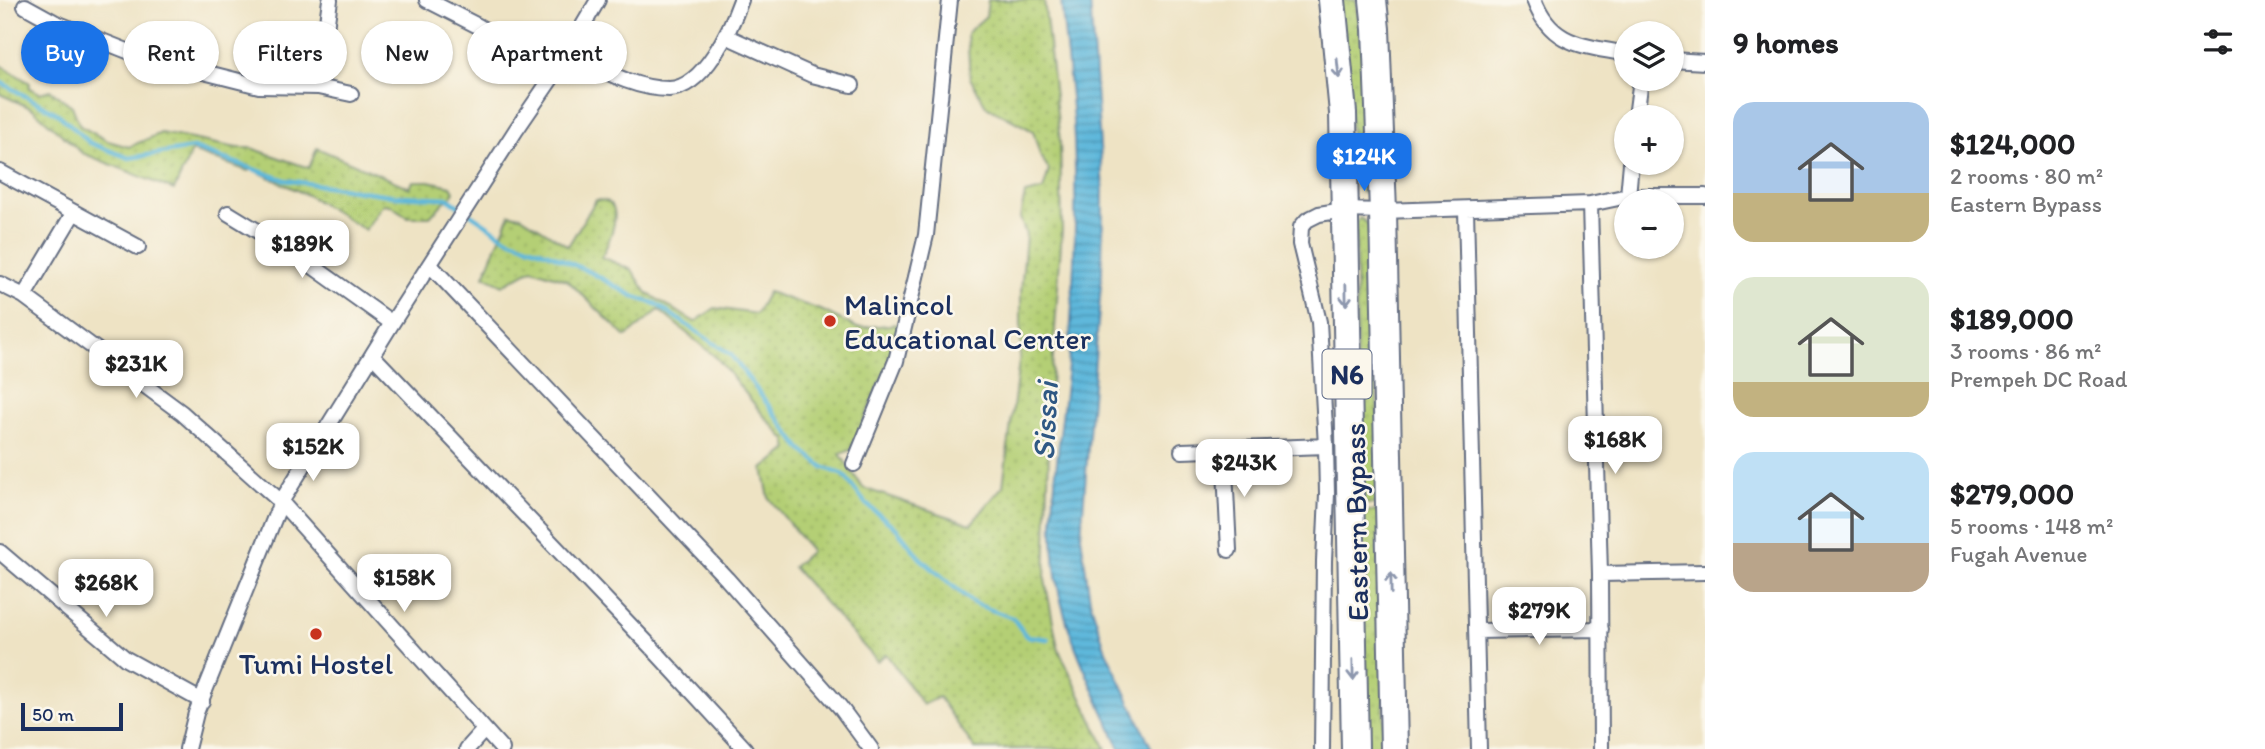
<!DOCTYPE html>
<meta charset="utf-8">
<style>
body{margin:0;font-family:Itim,sans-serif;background:#f6f6f6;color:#202124;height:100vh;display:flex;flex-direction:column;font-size:26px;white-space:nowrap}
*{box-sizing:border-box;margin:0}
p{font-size:23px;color:#757577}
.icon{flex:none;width:38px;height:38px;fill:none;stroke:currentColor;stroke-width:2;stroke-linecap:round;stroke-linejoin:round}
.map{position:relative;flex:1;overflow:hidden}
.panel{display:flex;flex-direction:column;background:#fff;width:560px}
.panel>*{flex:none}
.top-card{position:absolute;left:21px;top:21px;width:665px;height:63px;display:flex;gap:14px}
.tools{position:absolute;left:1614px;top:21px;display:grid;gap:14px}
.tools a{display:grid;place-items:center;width:70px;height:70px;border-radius:50%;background:#fff;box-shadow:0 2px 5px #0004;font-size:35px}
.scale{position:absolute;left:21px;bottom:18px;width:102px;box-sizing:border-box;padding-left:7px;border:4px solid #1b2f5e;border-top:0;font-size:19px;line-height:24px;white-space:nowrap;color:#1b2f5e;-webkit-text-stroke:5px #fbf7ec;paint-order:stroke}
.price{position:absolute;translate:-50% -60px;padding:0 16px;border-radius:14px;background:#fff;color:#222;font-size:23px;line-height:46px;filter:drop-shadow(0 2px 4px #0008)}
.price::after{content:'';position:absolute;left:50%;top:42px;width:21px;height:16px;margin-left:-10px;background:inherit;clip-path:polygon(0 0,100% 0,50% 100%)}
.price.selected{background:#1a73e8;color:#fff}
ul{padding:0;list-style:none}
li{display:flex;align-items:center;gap:21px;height:175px;padding:0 28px}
li span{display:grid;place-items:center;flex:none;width:196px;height:140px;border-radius:21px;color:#555}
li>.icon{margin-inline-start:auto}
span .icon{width:84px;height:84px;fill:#fffc;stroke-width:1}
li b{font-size:30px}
h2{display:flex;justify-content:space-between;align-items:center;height:84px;padding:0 28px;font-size:30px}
.tag{padding:0 24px;border-radius:32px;background:#fff;box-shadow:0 2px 5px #0004;font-size:24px;line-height:63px}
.tag.selected{background:#1a73e8;color:#fff}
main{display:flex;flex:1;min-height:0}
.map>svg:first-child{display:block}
</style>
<main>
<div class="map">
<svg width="1705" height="749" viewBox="0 0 1705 749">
<defs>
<pattern id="grass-dots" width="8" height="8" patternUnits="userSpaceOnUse" patternTransform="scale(1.75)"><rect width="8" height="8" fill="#b4cf75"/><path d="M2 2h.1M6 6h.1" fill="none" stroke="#9ab268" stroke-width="1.8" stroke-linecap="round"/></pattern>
<pattern id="water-rules" width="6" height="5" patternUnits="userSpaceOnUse" patternTransform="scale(1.75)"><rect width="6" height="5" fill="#5eb8db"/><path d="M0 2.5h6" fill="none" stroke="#4d96b5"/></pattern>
</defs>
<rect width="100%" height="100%" fill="#fbf7ec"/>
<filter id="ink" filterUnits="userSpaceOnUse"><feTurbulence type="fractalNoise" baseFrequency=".0143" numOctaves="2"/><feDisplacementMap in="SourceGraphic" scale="14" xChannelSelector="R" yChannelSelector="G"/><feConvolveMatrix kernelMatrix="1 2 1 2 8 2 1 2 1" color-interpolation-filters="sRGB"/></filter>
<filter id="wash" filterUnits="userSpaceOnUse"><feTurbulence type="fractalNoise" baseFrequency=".00686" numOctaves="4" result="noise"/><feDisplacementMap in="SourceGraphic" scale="28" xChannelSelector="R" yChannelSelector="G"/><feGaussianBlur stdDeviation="1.57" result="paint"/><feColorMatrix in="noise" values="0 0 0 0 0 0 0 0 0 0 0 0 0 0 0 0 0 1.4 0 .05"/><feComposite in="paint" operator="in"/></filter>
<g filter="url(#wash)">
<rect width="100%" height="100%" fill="#eee3c4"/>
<path fill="url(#grass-dots)" stroke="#687f6a" stroke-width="2" d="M988,0H1044L1060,141L1062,229L1051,385L1045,580L1058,648L1106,749H975L939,697L923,705L886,654L877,661L793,567L811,551L769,498L763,469L788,449L786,440L764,416L718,359L659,310L626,337L567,280L532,269L503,285L484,276L510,214L521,216L568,246L596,200C600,200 604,200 608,202C624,211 607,245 602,257L632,270L647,293L695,322L715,308L756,314L768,292L823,311L857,328L900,324L892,355L851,450L840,454L863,488L971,524L1003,486L1021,346V292L1026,235L1020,218L1025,194L1043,190L1049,170L1040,155L1033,131L986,106L970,78L967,33L986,16Z
M1337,0H1356L1370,103L1371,188L1363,193L1357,187Z
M0,65L30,83L29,88L40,93L50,90L72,106L80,126L108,141L129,147L161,133L237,148H251L309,168L317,148L410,188L413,181H429L451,186L454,191L450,199L445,201L430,217H408L390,205L383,204L365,230L309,196L252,169L248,171L192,151L174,190L82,153L33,109L0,94Z
M1360,218L1368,224L1371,264V293L1383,504H1357L1356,223Z
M1357,511H1383L1384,749H1362Z"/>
<path fill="url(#water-rules)" stroke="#3c749c" stroke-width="2" d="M1061,0H1090L1103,190L1102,272L1081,536L1090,600L1106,651L1152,749H1120C1096,693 1065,636 1056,576C1046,503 1063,427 1069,354C1074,278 1078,198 1073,121C1070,81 1065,40 1061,0Z"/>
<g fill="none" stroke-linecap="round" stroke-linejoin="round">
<path stroke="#5eb8db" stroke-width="4.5" d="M0,82L58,114L90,143L129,158L193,148L285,180L396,196L447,198L506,238L548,253L592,273L635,297L656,304L731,355L801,449L823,467L844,475L866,504L897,529L920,558L973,603L1013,618L1026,636L1048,639"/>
</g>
</g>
<g filter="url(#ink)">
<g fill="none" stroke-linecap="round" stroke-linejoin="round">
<g stroke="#656e82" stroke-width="18">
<path id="street" d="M427,0L478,26L555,73
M1534,0C1551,46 1583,45 1626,54
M25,6L54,22L140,56L259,86L318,87L351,94
M726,36L812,75L852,85
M567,53C599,68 633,89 669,89C704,88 731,28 741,0
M1671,60L1705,62
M318,87L330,0
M1636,117L1641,79
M0,172L138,247
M1628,196L1631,163
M1590,204L1600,574L1601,749
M1466,209L1479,749
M228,213L297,255L392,323
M430,265L727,579L840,707L871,749
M0,284L24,296L182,413L281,502L502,749
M24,296L74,212
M372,355L652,648L745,749
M1224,450L1229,550
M1182,451L1326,446
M854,464L896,361L926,235L950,0
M0,552L126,659L202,701
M1600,574L1705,572
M1477,631L1601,629
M187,749L196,713L281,502L392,323L516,130L555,73L598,0
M467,749L484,730
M1322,749L1324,561L1327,494L1326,446L1319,322L1300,244L1301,227L1307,220L1319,214L1344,210L1383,211L1590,204L1628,196H1705"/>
</g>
<g stroke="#656e82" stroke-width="30">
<path id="highway" d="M1332,0L1343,113L1355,749
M1373,0L1376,29L1383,211L1394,749"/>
</g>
<use href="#street" stroke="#fff" stroke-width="14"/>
<use href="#highway" stroke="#fff" stroke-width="26"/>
</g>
<defs><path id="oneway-shaft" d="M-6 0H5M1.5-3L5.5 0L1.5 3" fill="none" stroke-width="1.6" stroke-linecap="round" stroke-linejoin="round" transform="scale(1.75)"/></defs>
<g stroke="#8d97ae">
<use href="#oneway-shaft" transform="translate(1338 68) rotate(84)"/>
<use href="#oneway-shaft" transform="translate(1346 295) rotate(89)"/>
<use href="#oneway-shaft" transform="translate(1391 583) rotate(-91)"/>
<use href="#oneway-shaft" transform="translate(1353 670) rotate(89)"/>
</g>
</g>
<g fill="#c8321e" stroke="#fbf7ec" stroke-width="2.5">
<circle cx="830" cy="321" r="7"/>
<circle cx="316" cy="634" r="7"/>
</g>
<g text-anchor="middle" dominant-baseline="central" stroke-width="5" stroke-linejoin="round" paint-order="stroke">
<rect fill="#fbf7ec" stroke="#5e6b89" stroke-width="2" x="1322.5" y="349.5" width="49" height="49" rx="5"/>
<g font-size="28" font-weight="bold" fill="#1b2f5e">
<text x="1347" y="374">N6</text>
</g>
<g font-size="30" fill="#1b2f5e" stroke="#fbf7ec" text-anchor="start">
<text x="844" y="304">Malincol<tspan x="844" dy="34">Educational Center</tspan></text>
<text x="316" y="663" text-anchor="middle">Tumi Hostel</text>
</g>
<g font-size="30" fill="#1b2f5e" stroke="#fbf7ec">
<text transform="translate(1356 522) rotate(-91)">Eastern Bypass</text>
</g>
<g font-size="32" font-style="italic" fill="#2f5884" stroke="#fbf7ec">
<text transform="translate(1045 421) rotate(-87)">Sissai</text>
</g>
</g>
</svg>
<div class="tools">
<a><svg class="icon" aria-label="layers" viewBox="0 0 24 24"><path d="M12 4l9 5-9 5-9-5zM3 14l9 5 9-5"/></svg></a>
<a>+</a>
<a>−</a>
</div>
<div class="scale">50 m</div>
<b class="price selected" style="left:1364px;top:193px">$124K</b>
<b class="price" style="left:302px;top:280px">$189K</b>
<b class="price" style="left:136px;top:400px">$231K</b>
<b class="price" style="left:1615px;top:476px">$168K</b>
<b class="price" style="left:313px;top:483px">$152K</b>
<b class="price" style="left:1244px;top:499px">$243K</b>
<b class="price" style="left:404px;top:614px">$158K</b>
<b class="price" style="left:106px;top:619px">$268K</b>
<b class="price" style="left:1539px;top:647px">$279K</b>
<div class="top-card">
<a class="tag selected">Buy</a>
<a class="tag">Rent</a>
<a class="tag">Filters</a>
<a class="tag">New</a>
<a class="tag">Apartment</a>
</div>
</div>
<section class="panel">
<h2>9 homes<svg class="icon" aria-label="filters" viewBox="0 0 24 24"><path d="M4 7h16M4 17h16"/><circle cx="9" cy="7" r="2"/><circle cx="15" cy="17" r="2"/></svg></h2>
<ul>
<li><span style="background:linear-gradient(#a9c7e8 65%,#c2b280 0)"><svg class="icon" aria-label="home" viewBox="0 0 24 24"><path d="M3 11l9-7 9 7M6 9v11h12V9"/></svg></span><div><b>$124,000</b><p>2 rooms · 80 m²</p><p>Eastern Bypass</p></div></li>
<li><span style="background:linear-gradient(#dfe7d0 75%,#c2b280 0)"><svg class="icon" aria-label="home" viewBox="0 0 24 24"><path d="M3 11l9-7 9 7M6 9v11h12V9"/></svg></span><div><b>$189,000</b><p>3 rooms · 86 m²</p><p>Prempeh DC Road</p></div></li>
<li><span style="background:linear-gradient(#bfe0f5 65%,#b9a48a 0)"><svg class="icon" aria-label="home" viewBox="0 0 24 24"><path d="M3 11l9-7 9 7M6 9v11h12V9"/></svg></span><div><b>$279,000</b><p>5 rooms · 148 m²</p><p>Fugah Avenue</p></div></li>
</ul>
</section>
</main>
